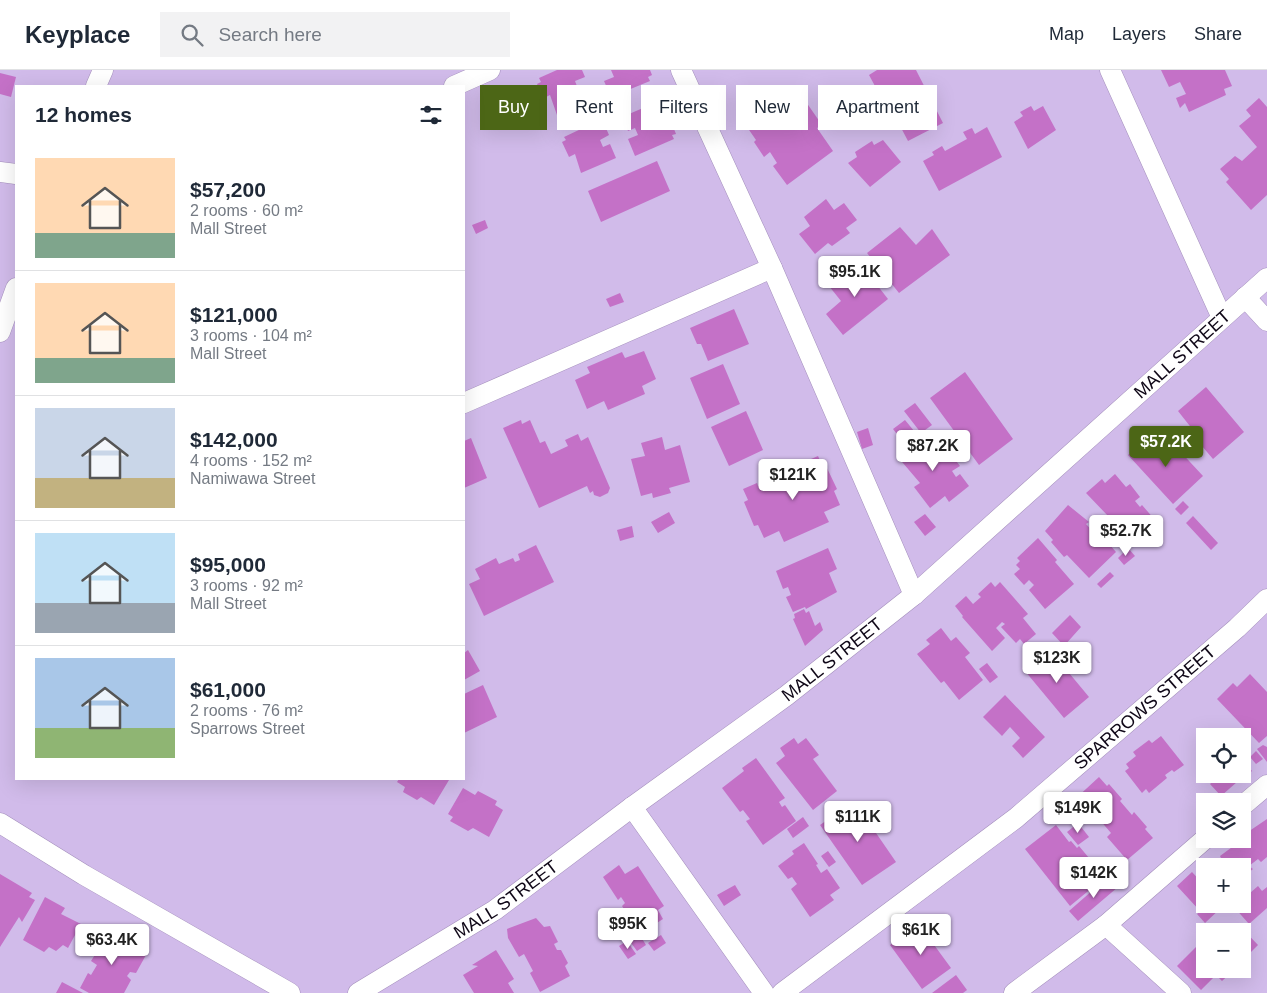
<!DOCTYPE html>
<meta charset="utf-8">
<style>
body{margin:0;font-family:Helvetica,sans-serif;background:#f2f2f3;color:#1f2937;height:100vh;display:flex;flex-direction:column;font-size:19px;white-space:nowrap}
*{box-sizing:border-box;margin:0}
p{font-size:16px;color:#747a83}
.icon{flex:none;width:28px;height:28px;fill:none;stroke:currentColor;stroke-width:2;stroke-linecap:round;stroke-linejoin:round}
.map{position:relative;flex:1;overflow:hidden}
.side{position:absolute;left:15px;top:15px;width:450px;height:695px;display:flex;flex-direction:column;background:#fff;border-radius:0px;box-shadow:0 5px 20px #0002}
.side>*{flex:none}
.guide{position:absolute;left:480px;top:15px;width:475px;height:45px;display:flex;gap:10px}
.fabs{position:absolute;left:1196px;top:658px;display:grid;gap:10px}
.fabs a{display:grid;place-items:center;width:55px;height:55px;border-radius:0px;background:#fff;box-shadow:0 5px 20px #0002;font-size:25px}
.price{position:absolute;translate:-50% -42px;padding:0 11px;border-radius:5px;background:#fff;color:#222;font-size:16px;line-height:32px;filter:drop-shadow(0 1px 2px #0008)}
.price::after{content:'';position:absolute;left:50%;top:30px;width:15px;height:11px;margin-left:-8px;background:inherit;clip-path:polygon(0 0,100% 0,50% 100%)}
.price.active{background:#4c6616;color:#fff}
ul{padding:0;list-style:none}
li{display:flex;align-items:center;gap:15px;height:125px;padding:0 20px}
li+li{border-top:1px solid #e0e1e3}
li span{display:grid;place-items:center;flex:none;width:140px;height:100px;border-radius:0px;color:#555}
li>.icon{margin-inline-start:auto}
span .icon{width:60px;height:60px;fill:#fffc;stroke-width:1}
li b{font-size:21px}
h2{display:flex;justify-content:space-between;align-items:center;height:60px;padding:0 20px;font-size:21px}
.chip{padding:0 18px;border-radius:0px;background:#fff;box-shadow:0 5px 20px #0002;font-size:18px;line-height:45px}
.chip.active{background:#4c6616;color:#fff}
header{display:flex;align-items:center;gap:30px;box-sizing:border-box;height:70px;padding:0 25px;background:#fff;border-bottom:1px solid #e0e1e3}
header strong{font-size:24px}
nav{display:flex;gap:28px;margin-inline-start:auto;font-size:18px}
.search{width:350px;height:45px;background:#f2f2f3;display:flex;align-items:center;gap:12px;box-sizing:border-box;padding:0 18px;border-radius:0px;color:#747a83;font-size:19px}
.map>svg:first-child{display:block}
</style>
<header>
<strong>Keyplace</strong>
<div class="search"><svg class="icon" aria-label="search" viewBox="0 0 24 24"><circle cx="10" cy="10" r="6"/><path d="M15 15l6 6"/></svg>Search here</div>
<nav><a>Map</a><a>Layers</a><a>Share</a></nav>
</header>
<div class="map">
<svg width="1267" height="923" viewBox="0 0 1267 923">
<rect width="100%" height="100%" fill="#d1bbea"/>
<path fill="#c471c7" d="M557,0H582L585,7L575,11L578,19L585,15L592,29L557,45L550,25L544,28L537,14L541,12L539,8Z
M611,0H650L652,5L648,7L650,11L611,27L604,11L614,7Z
M877,0H916L943,53L908,71L898,52L902,49L890,25L882,29L869,5Z
M1161,0H1225L1232,16L1224,19L1226,25L1189,42L1185,33L1180,38L1176,28L1186,24L1180,12L1169,17Z
M0,3L16,7L11,27L0,24Z
M792,25L798,34L804,29L822,55L817,58L833,81L787,115L773,96L777,93L770,82L764,87L754,72L756,70L747,57Z
M1259,28L1267,37V125L1251,140L1226,112L1229,109L1220,99L1235,86L1242,91L1257,77L1239,56L1251,46L1246,40Z
M657,32L663,46L661,47L663,52L670,49L676,64L672,65L674,69L635,86L628,69L638,65L635,58L628,61L622,47Z
M1031,36L1034,41L1043,36L1056,60L1028,79L1014,52L1023,46L1020,42Z
M602,49L609,65L600,70L603,77L610,74L616,88L581,103L575,84L569,87L562,72L566,70L564,67Z
M987,57L1002,87L939,121L923,91L934,85L932,82L942,76L945,81L967,69L963,62L972,58L975,64Z
M883,70L901,92L870,117L848,93L857,87L855,82L872,71L874,75Z
M657,91L670,121L601,152L588,121Z
M826,129L834,140L844,133L857,150L846,158L850,163L832,176L828,173L815,184L799,164L810,156L804,147Z
M485,150L488,158L476,164L472,155Z
M900,157L916,175L932,159L950,185L899,223L867,183Z
M859,192L888,229L843,265L826,244L841,231L829,216Z
M620,223L624,232L610,237L606,229Z
M734,239L749,274L708,291L701,274H697L690,258Z
M644,281L656,309L642,316L645,324L608,340L604,331L587,339L575,310L590,303L587,297L622,282L625,288Z
M723,294L740,334L707,349L690,308Z
M965,302L1013,369L979,395L930,328Z
M1206,317L1244,362L1213,389L1190,362L1193,360L1178,341Z
M915,333L932,355L921,363L904,341Z
M746,341L763,380L729,396L711,357Z
M521,350L522,354L530,350L540,373L545,371L551,384L568,376L565,370L578,364L581,371L588,367L610,418L608,423L600,427L594,425L593,421L590,423L587,416L539,438L503,358Z
M905,350L919,367L907,377L893,359Z
M868,358L873,375L862,379L857,362Z
M1164,364L1203,406L1173,434L1128,385L1143,372L1149,378Z
M924,366L939,385L943,383L946,387L950,383L960,396L952,401L956,407L960,404L969,416L949,432L945,426L930,438L914,417L920,413L897,386Z
M662,367L665,380L680,375L690,412L669,418L671,423L653,428L652,423L641,426L631,389L645,386L641,373Z
M471,368L487,408L464,418V371Z
M818,386L823,397L826,396L837,419L834,421L840,435L824,442L829,452L784,472L779,461L764,468L758,455L754,456L744,432L748,430L743,419L757,413L758,416L765,413L764,410L797,395L799,398L806,395L804,392Z
M1115,404L1126,417L1130,414L1140,427L1135,431L1140,437L1142,435L1155,450L1131,470L1086,423L1102,409L1105,413Z
M1183,431L1189,437L1181,445L1175,439Z
M1068,435L1089,452L1086,454L1097,466L1092,471L1095,475L1103,467L1116,482L1089,508L1067,485L1064,487L1051,472L1053,470L1045,461Z
M669,442L675,453L658,463L651,452Z
M925,444L936,457L925,466L914,452Z
M1193,446L1218,473L1211,480L1186,453Z
M632,456L634,467L620,471L617,460Z
M1038,468L1057,490L1055,492L1074,514L1045,539L1029,520L1034,515L1029,510L1024,515L1014,504L1020,499L1016,495L1020,491L1017,488Z
M536,475L554,512L484,546L469,514L480,509L475,499L496,488L499,494L513,488L515,492L520,490L518,484Z
M828,478L837,499L829,503L837,522L806,539L805,537L793,542L786,527L791,525L788,517L783,519L776,501Z
M1128,478L1135,486L1124,495L1118,488Z
M1110,502L1114,506L1101,518L1097,514Z
M991,512L995,517L1000,512L1028,544L1023,548L1036,564L1024,574L1020,569L1016,573L1001,557L1005,554L1002,552L996,558L1005,568L992,581L962,547L963,546L955,536L966,526L973,534L981,527L978,524Z
M804,539L806,543L809,541L815,556L820,552L823,560L805,576L793,549L795,548L794,544Z
M1070,545L1081,557L1064,576L1052,563Z
M941,558L951,571L956,567L970,583L965,587L983,610L959,630L944,611L941,613L917,584L930,574L926,570Z
M468,580L480,601L464,610V583Z
M1050,580L1089,627L1064,648L1025,601Z
M987,593L998,607L990,613L979,599Z
M1250,604L1267,622V666L1259,673L1217,629L1233,613L1237,617Z
M483,615L497,647L464,663V624Z
M1005,625L1045,667L1023,688L1012,676L1020,668L1010,657L1002,666L983,647Z
M1161,666L1184,695L1174,702L1172,700L1165,705L1167,708L1149,723L1146,719L1142,723L1125,701L1129,698L1126,694L1136,686L1133,682L1149,670L1152,673Z
M794,668L798,674L806,668L819,685L813,689L837,721L813,740L776,693L785,686L780,678Z
M1263,675L1267,677V692L1257,679Z
M1256,681L1263,689L1256,694L1250,687Z
M756,688L785,728L779,732L782,737L785,735L796,751L763,775L746,751L750,749L743,740L740,742L722,718L744,701L742,698Z
M1244,691L1252,701L1246,706L1242,701Z
M1229,704L1237,712L1221,726L1210,714L1219,706L1223,710Z
M1099,707L1107,716L1109,714L1122,729L1120,731L1132,745L1134,742L1147,757L1145,759L1153,768L1127,790L1107,767L1111,763L1099,749L1095,753L1074,730Z
M399,709H446L449,710L434,735L421,727L417,730L403,722L405,717L397,712Z
M463,718L475,725L478,721L497,731L495,735L503,740L489,767L473,758L468,761L450,751L453,747L448,744Z
M854,731L896,792L862,815L820,755Z
M803,747L809,756L793,768L787,759Z
M1267,749V787L1261,792L1258,789L1249,796L1253,799L1242,808V796H1212L1221,788L1220,786L1243,769L1242,766Z
M1078,753L1089,767L1078,775L1067,762Z
M1056,755L1069,772L1071,771L1077,778L1079,776L1089,788L1084,792L1088,797L1093,794L1104,808L1070,836L1025,779Z
M804,773L818,794L816,795L821,803L827,799L840,818L830,825L834,830L810,847L791,819L797,814L792,807L788,809L778,796L794,784L792,781Z
M828,781L836,792L829,797L821,786Z
M619,795L625,804L638,796L664,836L658,840L663,849L640,864L622,836L625,833L621,827L618,830L603,807Z
M1192,802L1205,816V834H1221L1223,836L1205,853L1197,844L1200,841L1177,816Z
M0,804L32,823L29,827L35,830L22,852L19,847L0,877Z
M1109,806L1118,817L1078,851L1069,841Z
M735,815L741,825L724,836L717,825Z
M1258,816L1262,821L1267,817V838L1249,854L1234,837L1242,834V830Z
M45,827L65,838L61,844L81,854L68,878L63,875L56,881L49,877L44,882L23,870Z
M536,848L544,857L550,856L558,872L554,874L557,880H561L568,893L565,896L570,906L540,922L530,903L533,901L524,884L519,887L508,868L507,859Z
M922,852L932,866L929,868L951,898L922,919L890,875Z
M1237,853L1258,875L1242,891V861H1228Z
M636,859L646,875L637,881L626,866Z
M103,860L146,885L136,903L130,902L127,906L131,910L124,923H89L80,918L88,903L91,905L97,895L91,891L98,880L93,877Z
M661,865L666,873L654,881L648,873Z
M627,871L636,884L628,889L619,876Z
M1199,874L1205,880V899H1235L1222,911L1216,905L1201,920L1177,896Z
M496,880L514,909L508,913L514,923H474L463,905L478,896L472,895Z
M956,905L967,920L963,923H932Z
M62,912L83,923H56Z"/>
<g fill="none" stroke-linecap="round" stroke-linejoin="round">
<g stroke="#a48fbc" stroke-width="21">
<g id="minor">
<path d="M681,0L772,198L914,525"/>
<path d="M1110,0L1222,248"/>
<path d="M96,16L103,0"/>
<path d="M454,16L490,0"/>
<path d="M0,102L16,104"/>
<path d="M1245,227L1267,251"/>
<path d="M0,262L16,218"/>
<path d="M464,333L772,198"/>
<path d="M1242,736L1267,715"/>
<path d="M632,737L764,923"/>
<path d="M0,753L84,805L290,923"/>
<path d="M1106,855L1181,923"/>
<path id="s1" d="M358,923L495,840L632,737L786,626L914,525L1267,208"/>
<path id="s2" d="M782,923L1016,748L1237,558L1267,529"/>
<path d="M1014,923L1106,855L1205,769"/>
</g>
</g>
<use href="#minor" stroke="#fff" stroke-width="20"/>
</g>
<g text-anchor="middle" dominant-baseline="central" stroke-width="5" stroke-linejoin="round" paint-order="stroke">
<g font-size="18" fill="#0f0717" stroke="#dec8f7">
<text stroke="none"><textPath href="#s1" startOffset="1045">MALL STREET</textPath></text>
<text stroke="none"><textPath href="#s1" startOffset="580">MALL STREET</textPath></text>
<text stroke="none"><textPath href="#s2" startOffset="462">SPARROWS STREET</textPath></text>
<text stroke="none"><textPath href="#s1" startOffset="175">MALL STREET</textPath></text>
</g>
</g>
</svg>
<div class="fabs">
<a><svg class="icon" aria-label="locate" viewBox="0 0 24 24"><circle cx="12" cy="12" r="6"/><path d="M12 2v4M12 18v4M2 12h4M18 12h4"/></svg></a>
<a><svg class="icon" aria-label="layers" viewBox="0 0 24 24"><path d="M12 4l9 5-9 5-9-5zM3 14l9 5 9-5"/></svg></a>
<a>+</a>
<a>−</a>
</div>
<b class="price" style="left:855px;top:228px">$95.1K</b>
<b class="price active" style="left:1166px;top:398px">$57.2K</b>
<b class="price" style="left:933px;top:402px">$87.2K</b>
<b class="price" style="left:793px;top:431px">$121K</b>
<b class="price" style="left:1126px;top:487px">$52.7K</b>
<b class="price" style="left:1057px;top:614px">$123K</b>
<b class="price" style="left:1078px;top:764px">$149K</b>
<b class="price" style="left:858px;top:773px">$111K</b>
<b class="price" style="left:1094px;top:829px">$142K</b>
<b class="price" style="left:628px;top:880px">$95K</b>
<b class="price" style="left:921px;top:886px">$61K</b>
<b class="price" style="left:112px;top:896px">$63.4K</b>
<div class="guide">
<a class="chip active">Buy</a>
<a class="chip">Rent</a>
<a class="chip">Filters</a>
<a class="chip">New</a>
<a class="chip">Apartment</a>
</div>
<section class="side">
<h2>12 homes<svg class="icon" aria-label="filters" viewBox="0 0 24 24"><path d="M4 7h16M4 17h16"/><circle cx="9" cy="7" r="2"/><circle cx="15" cy="17" r="2"/></svg></h2>
<ul>
<li><span style="background:linear-gradient(#ffd9b3 75%,#7fa58c 0)"><svg class="icon" aria-label="home" viewBox="0 0 24 24"><path d="M3 11l9-7 9 7M6 9v11h12V9"/></svg></span><div><b>$57,200</b><p>2 rooms · 60 m²</p><p>Mall Street</p></div></li>
<li><span style="background:linear-gradient(#ffd9b3 75%,#7fa58c 0)"><svg class="icon" aria-label="home" viewBox="0 0 24 24"><path d="M3 11l9-7 9 7M6 9v11h12V9"/></svg></span><div><b>$121,000</b><p>3 rooms · 104 m²</p><p>Mall Street</p></div></li>
<li><span style="background:linear-gradient(#c9d6e8 70%,#c2b280 0)"><svg class="icon" aria-label="home" viewBox="0 0 24 24"><path d="M3 11l9-7 9 7M6 9v11h12V9"/></svg></span><div><b>$142,000</b><p>4 rooms · 152 m²</p><p>Namiwawa Street</p></div></li>
<li><span style="background:linear-gradient(#bfe0f5 70%,#9aa5b1 0)"><svg class="icon" aria-label="home" viewBox="0 0 24 24"><path d="M3 11l9-7 9 7M6 9v11h12V9"/></svg></span><div><b>$95,000</b><p>3 rooms · 92 m²</p><p>Mall Street</p></div></li>
<li><span style="background:linear-gradient(#a9c7e8 70%,#8fb573 0)"><svg class="icon" aria-label="home" viewBox="0 0 24 24"><path d="M3 11l9-7 9 7M6 9v11h12V9"/></svg></span><div><b>$61,000</b><p>2 rooms · 76 m²</p><p>Sparrows Street</p></div></li>
</ul>
</section>
</div>
